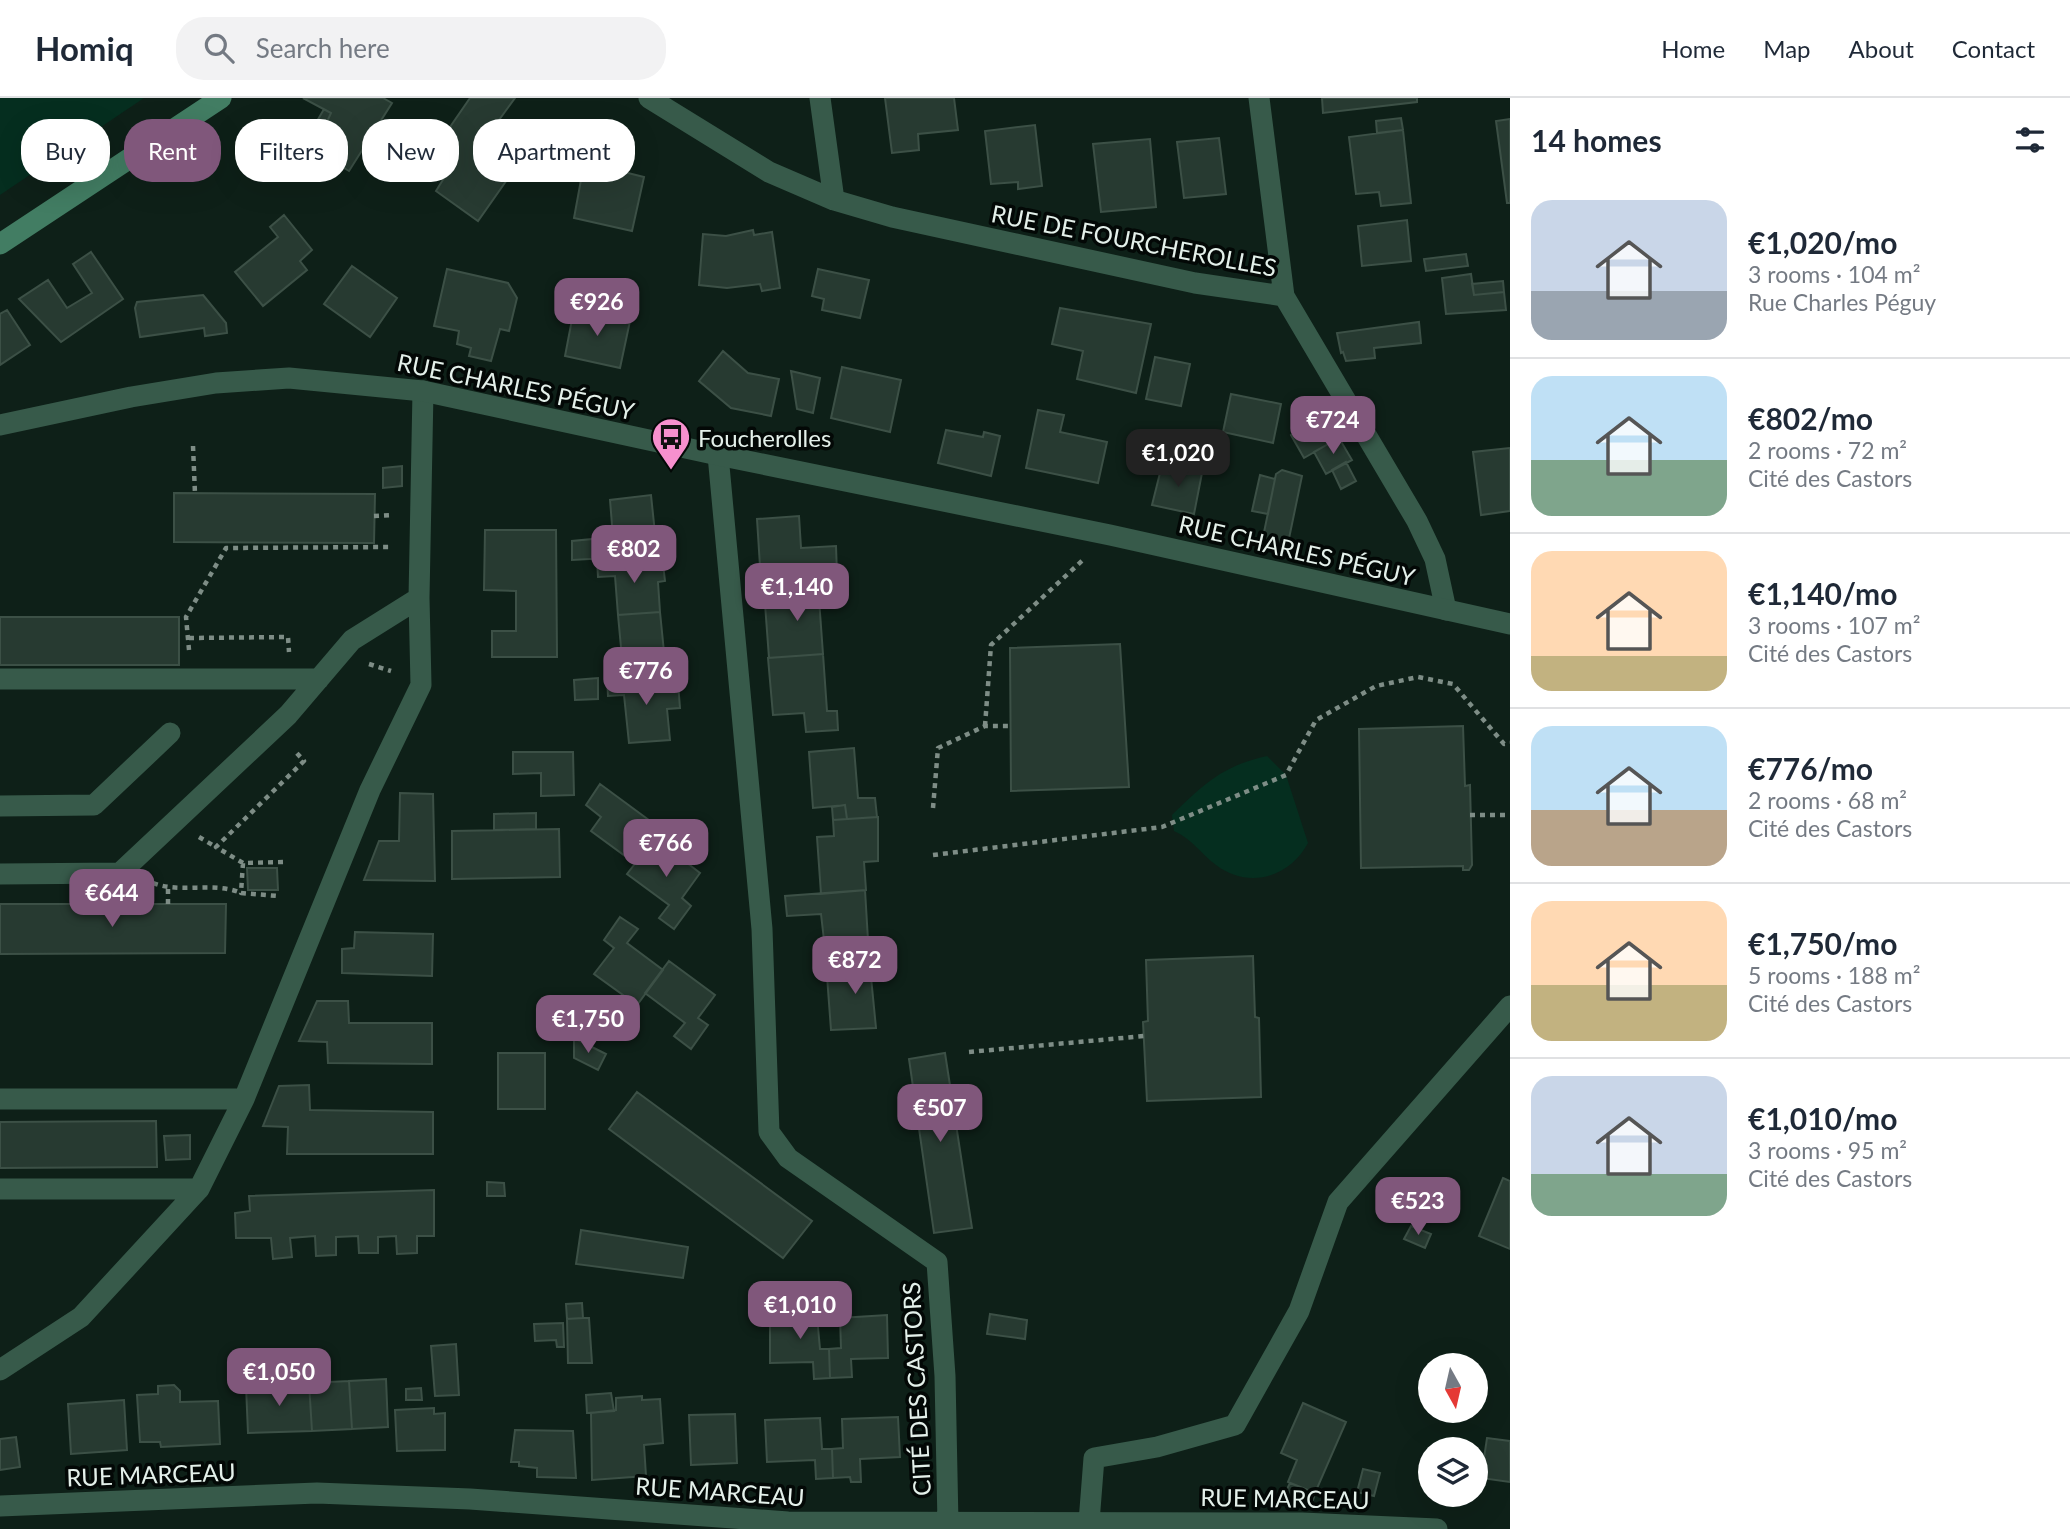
<!DOCTYPE html>
<meta charset="utf-8">
<style>
body{margin:0;font-family:Lato,sans-serif;background:#f2f2f3;color:#1f2937;height:100vh;display:flex;flex-direction:column;font-size:26px;white-space:nowrap}
*{box-sizing:border-box;margin:0}
p{font-size:23px;color:#747a83}
.icon{flex:none;width:38px;height:38px;fill:none;stroke:currentColor;stroke-width:2;stroke-linecap:round;stroke-linejoin:round}
.map{position:relative;flex:1;overflow:hidden}
.panel{display:flex;flex-direction:column;background:#fff;width:560px}
.panel>*{flex:none}
.guide{position:absolute;left:21px;top:21px;width:665px;height:63px;display:flex;gap:14px}
.needle{width:46px;rotate:172deg}
.fabs{position:absolute;left:1418px;top:1255px;display:grid;gap:14px}
.fabs a{display:grid;place-items:center;width:70px;height:70px;border-radius:50%;background:#fff;box-shadow:0 7px 28px #0002;font-size:35px}
.price{position:absolute;translate:-50% -60px;padding:0 16px;border-radius:14px;background:#80577b;color:#fff;font-size:23px;line-height:46px;filter:drop-shadow(0 2px 4px #0008)}
.price::after{content:'';position:absolute;left:50%;top:42px;width:21px;height:16px;margin-left:-10px;background:inherit;clip-path:polygon(0 0,100% 0,50% 100%)}
.price.current{background:#222;color:#fff}
ul{padding:0;list-style:none}
li{display:flex;align-items:center;gap:21px;height:175px;padding:0 21px}
li+li{border-top:2px solid #e0e1e3}
li span{display:grid;place-items:center;flex:none;width:196px;height:140px;border-radius:21px;color:#555}
li>.icon{margin-inline-start:auto}
span .icon{width:84px;height:84px;fill:#fffc;stroke-width:1}
li b{font-size:30px}
h2{display:flex;justify-content:space-between;align-items:center;height:84px;padding:0 21px;font-size:30px}
.pill{padding:0 24px;border-radius:28px;background:#fff;box-shadow:0 7px 28px #0002;font-size:24px;line-height:63px}
.pill.current{background:#80577b;color:#fff}
header{display:flex;align-items:center;gap:42px;box-sizing:border-box;height:98px;padding:0 35px;background:#fff;border-bottom:2px solid #e0e1e3}
header strong{font-size:33px}
nav{display:flex;gap:38px;margin-inline-start:auto;font-size:24px}
.search{width:490px;height:63px;background:#f2f2f3;display:flex;align-items:center;gap:18px;box-sizing:border-box;padding:0 24px;border-radius:28px;color:#747a83;font-size:26px}
main{display:flex;flex:1;min-height:0}
.map>svg:first-child{display:block}
</style>
<header>
<strong>Homiq</strong>
<div class="search"><svg class="icon" aria-label="search" viewBox="0 0 24 24"><circle cx="10" cy="10" r="6"/><path d="M15 15l6 6"/></svg>Search here</div>
<nav><a>Home</a><a>Map</a><a>About</a><a>Contact</a></nav>
</header>
<main>
<div class="map">
<svg width="1510" height="1431" viewBox="0 0 1510 1431">
<rect width="100%" height="100%" fill="#0e2018"/>
<path fill="#052e1f" d="M0,0H144L0,97Z
M1267,658L1286,677L1308,745C1290,779 1249,792 1216,767C1200,755 1192,741 1174,733L1172,717C1204,686 1222,668 1267,658Z"/>
<path fill="#273a31" stroke="#3c5046" stroke-width="2" d="M303,0H383L392,5L349,73L321,56L335,33L326,26L331,15Z
M470,0H515L475,55L509,79L478,123L436,93L449,72L430,58Z
M885,0H954L958,32L918,36L919,52L892,55Z
M1322,0H1417V4L1323,15Z
M324,11L331,15L326,26L335,33L330,41L313,30Z
M1401,20L1403,32L1377,35L1376,23Z
M1510,21V105H1507L1496,23Z
M1035,27L1042,88L1018,91V84L991,86L985,33Z
M1403,32L1411,105L1381,108L1379,94L1356,96L1349,39Z
M1219,40L1226,96L1184,100L1177,44Z
M1150,41L1156,109L1101,114L1093,46Z
M585,60L613,66L612,71L644,79L632,133L574,120Z
M284,117L312,152L300,163L307,172L263,208L235,174L278,139L270,129Z
M1407,122L1411,163L1362,168L1358,128Z
M753,132L754,137L772,134L780,190L762,193L760,186L727,190L699,187L703,136L726,138Z
M91,154L123,201L61,244L19,201L48,182L67,210L92,195L73,166Z
M1466,156L1468,168L1426,173L1424,161Z
M352,168L397,200L370,239L324,206Z
M447,171L508,185L517,200L509,233L500,231L491,263L469,258L471,250L457,246L459,233L434,228Z
M818,171L869,182L860,220L822,212L824,201L812,198Z
M1471,176L1474,197L1504,194L1506,212L1446,216L1442,180Z
M1503,183L1504,194L1474,197L1472,186Z
M203,197L226,225L227,235L205,238L204,230L140,239L135,210L137,204Z
M1060,210L1151,226L1136,295L1077,281L1083,253L1052,246Z
M574,211L630,223L620,270L565,258Z
M7,212L30,247L0,267V216Z
M1419,224L1421,245L1374,250L1375,260L1346,263L1343,254L1341,255L1337,235Z
M723,253L748,275L779,281L771,318L731,310L699,283Z
M1155,259L1190,266L1181,308L1146,301Z
M842,269L901,282L890,334L831,320Z
M791,273L820,280L813,315L797,311Z
M1231,296L1281,306L1273,345L1223,334Z
M1038,312L1064,317L1060,334L1107,344L1098,385L1026,370Z
M1322,319L1337,341L1304,360L1291,337Z
M946,332L983,339L984,334L1000,338L991,378L938,365Z
M1339,340L1352,362L1326,376L1314,354Z
M1510,350V413L1481,417L1473,354Z
M1346,364L1356,383L1341,391L1332,372Z
M1162,367L1202,375L1194,416L1152,407Z
M402,368V388L383,390V370Z
M1282,372L1302,378L1287,450L1262,444L1276,376Z
M1260,377L1275,381L1268,416L1252,413Z
M174,395L375,396L374,445L174,444Z
M651,397L656,445L625,448L626,459L572,462V443L613,439L610,402Z
M799,418L801,450L836,448L837,476L776,480L775,468H760L757,421Z
M485,432H556L557,559H492V533H516V493L484,492Z
M626,459L627,469L663,466L665,483L658,484L660,514L618,517L615,478L598,479L597,461Z
M830,484L832,500L819,501L823,556L769,560L765,506L797,503L796,487Z
M660,514L665,564L636,567V577L607,579L605,561L622,560L618,517Z
M0,519H179V567H0Z
M1120,546L1129,689L1011,693L1010,550Z
M823,556L827,613H837L838,632L806,634L804,615L773,617L768,560Z
M636,577L637,588L678,585L680,610L667,611L670,642L629,645L624,597L608,598L607,579Z
M598,580V601L575,602L574,582Z
M1463,628L1465,688L1470,687L1472,767L1469,772H1463V768L1361,770L1359,631Z
M854,650L858,700H875L877,719L847,721L845,707L813,710L809,654Z
M513,654H573L574,697L541,698V675L513,676Z
M600,686L661,731L636,766L591,733L601,719L586,707Z
M400,695L433,696L435,783L364,782L379,743H399Z
M845,707L847,721L833,722L832,709Z
M536,715V731L494,732V716Z
M878,719V763L864,764L866,792L821,796L817,739L834,738L833,722Z
M559,731L560,779L452,781V733Z
M655,740L700,775L682,800L691,808L674,831L659,820L669,807L627,776Z
M247,770H277L278,792H248Z
M865,792L868,842H886L888,861L858,862L857,849L825,851L821,816L787,818L785,798Z
M0,806H226L225,855L0,856Z
M620,819L638,831L627,845L663,872L637,907L594,876L614,850L604,842Z
M355,834L433,836L432,878L342,875V851L354,850Z
M1253,858L1255,919L1259,920L1261,999L1147,1003L1143,924L1148,923L1146,862Z
M888,861L889,878L871,879L876,930L831,932L827,878L859,875L858,862Z
M669,863L715,897L698,920L708,927L691,951L674,938L685,925L645,895Z
M317,903H348L349,925H432V966L328,965L327,944L299,943Z
M574,940L606,956L598,972L574,960Z
M498,955H545V1011H498Z
M945,955L972,1130L934,1135L909,961Z
M309,987L310,1012L433,1014V1056H287L288,1029L263,1028L279,988Z
M637,994L812,1123L783,1160L609,1031Z
M156,1023L157,1069L0,1070V1024Z
M190,1037V1061L166,1062L164,1038Z
M1503,1080L1510,1083V1151L1479,1138Z
M487,1084L504,1085L505,1098H487Z
M434,1092V1138H417V1155L397,1156L396,1138L378,1139V1155H359L358,1138L336,1139V1157L316,1158L315,1138L290,1140L292,1159L273,1161L271,1140H236L235,1115L250,1113L249,1098Z
M1411,1128L1431,1136L1425,1150L1404,1141Z
M581,1132L688,1149L683,1180L576,1166Z
M582,1205L583,1220L567,1221L566,1206Z
M816,1207L820,1251H829L830,1280L814,1281L813,1264L770,1265V1224L790,1223L791,1208Z
M990,1216L1027,1222L1025,1241L987,1236Z
M887,1217L888,1260L851,1261L852,1279L830,1280L829,1251L841,1250L840,1220Z
M583,1220H589L592,1265H568L567,1221Z
M563,1225L564,1249H557L556,1242L535,1243L534,1226Z
M456,1246L459,1297L435,1298L431,1248Z
M386,1281L388,1329L352,1331L349,1283Z
M349,1283L352,1331L312,1333L309,1285Z
M309,1285L312,1333L248,1335L246,1288Z
M174,1287L180,1293V1304L218,1303L220,1346L161,1349L160,1344H140L137,1297L158,1296V1288Z
M421,1290L422,1302H406V1291Z
M611,1295L614,1313L587,1315L586,1297Z
M642,1298V1302L660,1301L663,1345L644,1347L646,1378L592,1382L591,1315L616,1312V1300Z
M124,1302L127,1352L71,1356L68,1306Z
M1303,1305L1346,1324L1315,1395L1288,1384L1297,1362L1281,1355Z
M434,1310V1316L445,1315V1352L397,1353L395,1312Z
M735,1316L737,1365L691,1367L689,1317Z
M898,1319L900,1359L860,1361L861,1384H851L850,1379L833,1380L832,1351L843,1350L842,1321Z
M820,1320L822,1351H832L833,1380L816,1381L815,1362L767,1364L765,1322Z
M515,1332L573,1333L576,1380L537,1379V1370L519,1368V1364H511Z
M16,1339L20,1369L0,1372V1341Z
M1487,1340L1510,1343V1384L1481,1380Z
M1363,1371L1380,1375L1374,1398L1357,1394Z
M1290,1385L1315,1395L1313,1402L1281,1403Z"/>
<g fill="none" stroke-linecap="round" stroke-linejoin="round">
<path stroke="#7e8d86" stroke-width="4.5" stroke-dasharray="5 5" stroke-linecap="butt" d="M193,348L195,396
M374,418L392,417
M189,540L288,539L289,554
M189,552L186,519L226,450L391,449
M369,566L391,573
M985,628L991,547L1084,461
M933,710L938,650L985,628H1009
M1470,717H1510
M199,739L216,749
M933,757L1162,729L1286,677L1316,622L1376,588L1418,579L1453,586L1504,646L1510,645
M283,764L243,765L216,749L304,663L294,652
M243,765L241,795L278,798
M153,785C181,796 213,783 241,795
M168,806V788
M969,954L1144,938"/>
<path stroke="#375a4a" stroke-width="21" d="M649,0L769,74L834,102L892,119L1195,185L1284,198
M820,0L834,102
M1259,0L1284,198L1417,423L1435,461L1446,512
M718,357L762,831L769,1034L788,1060L937,1164L945,1278L948,1426
M0,581H319
M0,708L94,707L170,635
M0,776L120,775L288,617L352,542L419,500L423,293
M0,1001H244L370,692L421,587L419,500
M0,1091H199
M0,1272L81,1219L199,1091L244,1001
M0,1408L317,1395L470,1401L788,1424L1302,1425L1437,1431
M1089,1424L1094,1360L1157,1349L1235,1327L1299,1213L1338,1104L1510,908"/>
<path stroke="#375a4a" stroke-width="21" d="M0,327L131,299L216,285L289,280L423,293L718,357L1110,437L1510,526"/>
<path stroke="#427d63" stroke-width="21" d="M0,146L221,0"/>
</g>
<defs>
<g id="bus-pin" transform="scale(2.0125)"><path d="M0 17L-7.5 6A9.5 9.5 0 1 1 7.5 6Z" fill="#f790ce" stroke="#030806"/><path d="M-5-6H5V4H4V6H2V4H-2V6H-4V4H-5ZM-3.5-4V0h7V-4ZM-3.5 1.2v1.5H-2V1.2ZM2 1.2v1.5H3.5V1.2Z" fill="#111"/></g>
</defs>
<g fill-rule="evenodd">
<use href="#bus-pin" x="671" y="339"/>
</g>
<g text-anchor="middle" dominant-baseline="central" stroke-width="7" stroke-linejoin="round" paint-order="stroke">
<g font-size="24" fill="#e4f0ea" stroke="#030806">
<text transform="translate(1134 142) rotate(11)">RUE DE FOURCHEROLLES</text>
<text transform="translate(516 288) rotate(12)">RUE CHARLES PÉGUY</text>
<text transform="translate(1297 452) rotate(13)">RUE CHARLES PÉGUY</text>
<text transform="translate(916 1291) rotate(-93)">CITÉ DES CASTORS</text>
<text transform="translate(151 1376) rotate(-2)">RUE MARCEAU</text>
<text transform="translate(720 1393) rotate(4)">RUE MARCEAU</text>
<text transform="translate(1285 1400) rotate(1)">RUE MARCEAU</text>
</g>
<g font-size="24" fill="#e4f0ea" stroke="#030806" text-anchor="start">
<text x="698" y="339">Foucherolles</text>
</g>
</g>
</svg>
<div class="fabs">
<a><svg class="needle" viewBox="-14 -14 28 28"><path d="M0-13l5 13h-10z" fill="#e53935"/><path d="M0 13l5-13h-10z" fill="#747a83"/></svg></a>
<a><svg class="icon" aria-label="layers" viewBox="0 0 24 24"><path d="M12 4l9 5-9 5-9-5zM3 14l9 5 9-5"/></svg></a>
</div>
<b class="price" style="left:597px;top:240px">€926</b>
<b class="price" style="left:1333px;top:358px">€724</b>
<b class="price current" style="left:1178px;top:391px">€1,020</b>
<b class="price" style="left:634px;top:487px">€802</b>
<b class="price" style="left:797px;top:525px">€1,140</b>
<b class="price" style="left:646px;top:609px">€776</b>
<b class="price" style="left:666px;top:781px">€766</b>
<b class="price" style="left:112px;top:831px">€644</b>
<b class="price" style="left:855px;top:898px">€872</b>
<b class="price" style="left:588px;top:957px">€1,750</b>
<b class="price" style="left:940px;top:1046px">€507</b>
<b class="price" style="left:1418px;top:1139px">€523</b>
<b class="price" style="left:800px;top:1243px">€1,010</b>
<b class="price" style="left:279px;top:1310px">€1,050</b>
<div class="guide">
<a class="pill">Buy</a>
<a class="pill current">Rent</a>
<a class="pill">Filters</a>
<a class="pill">New</a>
<a class="pill">Apartment</a>
</div>
</div>
<section class="panel">
<h2>14 homes<svg class="icon" aria-label="filters" viewBox="0 0 24 24"><path d="M4 7h16M4 17h16"/><circle cx="9" cy="7" r="2"/><circle cx="15" cy="17" r="2"/></svg></h2>
<ul>
<li><span style="background:linear-gradient(#c9d6e8 65%,#9aa5b1 0)"><svg class="icon" aria-label="home" viewBox="0 0 24 24"><path d="M3 11l9-7 9 7M6 9v11h12V9"/></svg></span><div><b>€1,020/mo</b><p>3 rooms · 104 m²</p><p>Rue Charles Péguy</p></div></li>
<li><span style="background:linear-gradient(#bfe0f5 60%,#7fa58c 0)"><svg class="icon" aria-label="home" viewBox="0 0 24 24"><path d="M3 11l9-7 9 7M6 9v11h12V9"/></svg></span><div><b>€802/mo</b><p>2 rooms · 72 m²</p><p>Cité des Castors</p></div></li>
<li><span style="background:linear-gradient(#ffd9b3 75%,#c2b280 0)"><svg class="icon" aria-label="home" viewBox="0 0 24 24"><path d="M3 11l9-7 9 7M6 9v11h12V9"/></svg></span><div><b>€1,140/mo</b><p>3 rooms · 107 m²</p><p>Cité des Castors</p></div></li>
<li><span style="background:linear-gradient(#bfe0f5 60%,#b9a48a 0)"><svg class="icon" aria-label="home" viewBox="0 0 24 24"><path d="M3 11l9-7 9 7M6 9v11h12V9"/></svg></span><div><b>€776/mo</b><p>2 rooms · 68 m²</p><p>Cité des Castors</p></div></li>
<li><span style="background:linear-gradient(#ffd9b3 60%,#c2b280 0)"><svg class="icon" aria-label="home" viewBox="0 0 24 24"><path d="M3 11l9-7 9 7M6 9v11h12V9"/></svg></span><div><b>€1,750/mo</b><p>5 rooms · 188 m²</p><p>Cité des Castors</p></div></li>
<li><span style="background:linear-gradient(#c9d6e8 70%,#7fa58c 0)"><svg class="icon" aria-label="home" viewBox="0 0 24 24"><path d="M3 11l9-7 9 7M6 9v11h12V9"/></svg></span><div><b>€1,010/mo</b><p>3 rooms · 95 m²</p><p>Cité des Castors</p></div></li>
</ul>
</section>
</main>
